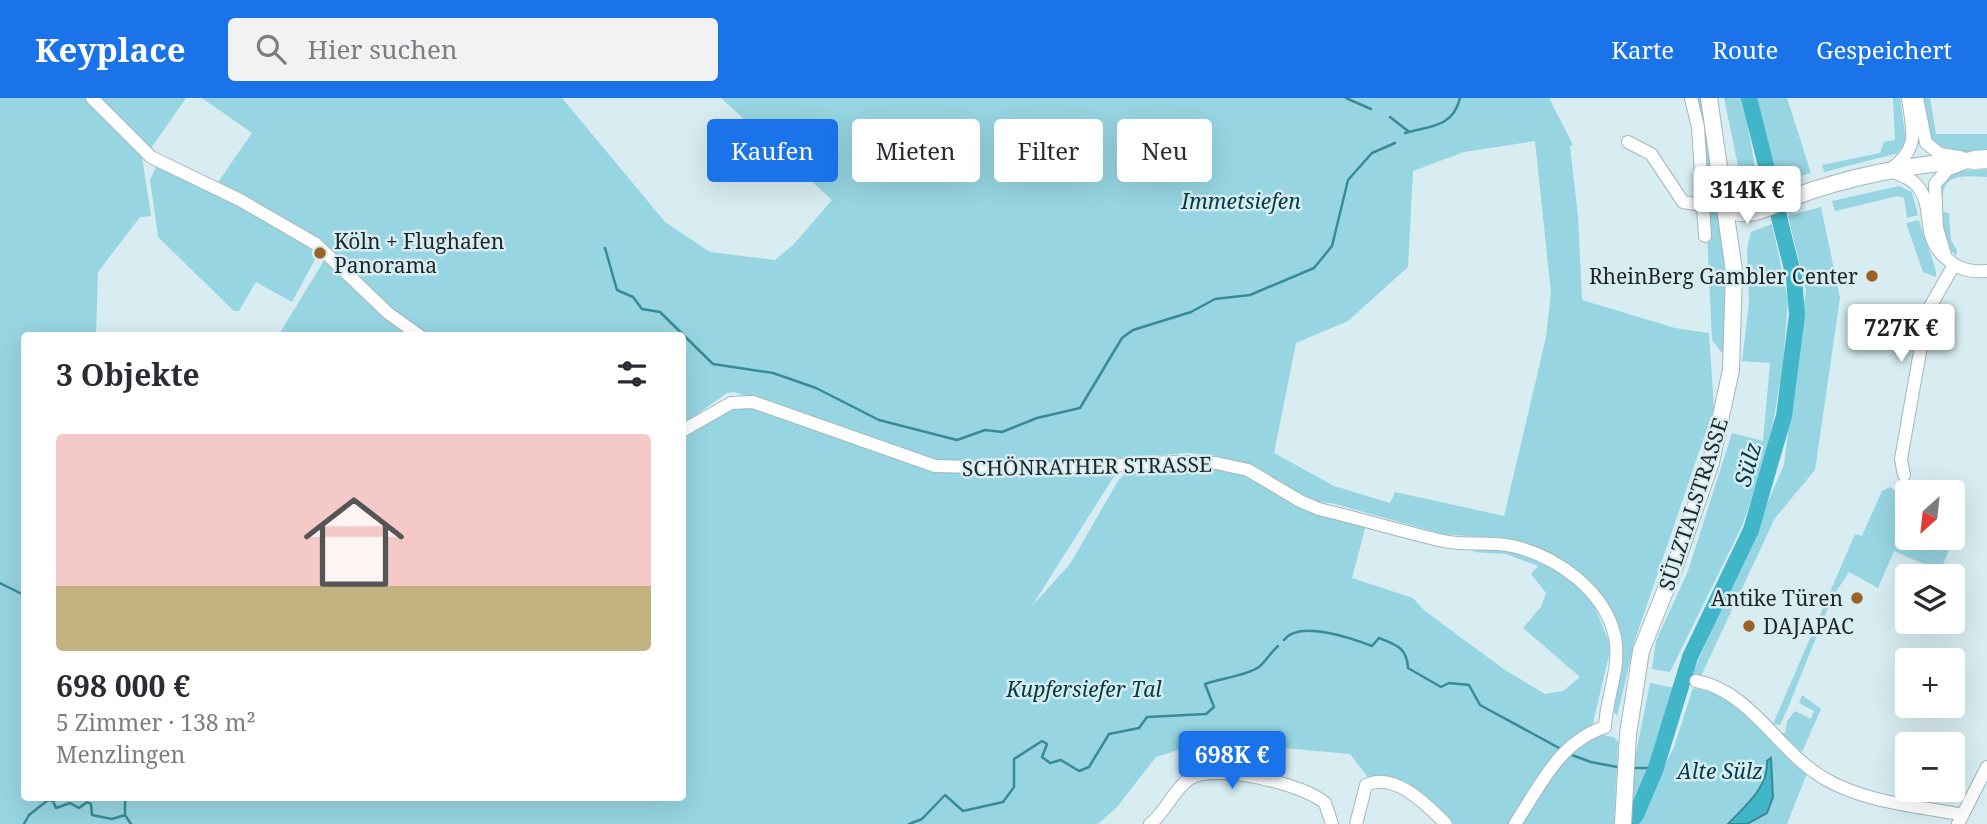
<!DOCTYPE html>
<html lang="de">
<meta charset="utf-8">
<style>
body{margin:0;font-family:"Noto Serif",serif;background:#f2f2f3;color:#2b2b33;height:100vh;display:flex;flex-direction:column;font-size:26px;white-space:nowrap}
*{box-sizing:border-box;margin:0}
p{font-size:23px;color:#7c7c81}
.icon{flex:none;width:38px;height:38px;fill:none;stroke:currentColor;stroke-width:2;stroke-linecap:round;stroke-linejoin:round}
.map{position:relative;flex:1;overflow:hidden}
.details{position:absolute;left:21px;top:234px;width:665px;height:469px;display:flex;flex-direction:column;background:#fff;border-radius:7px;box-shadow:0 7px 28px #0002}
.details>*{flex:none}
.banner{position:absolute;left:707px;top:21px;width:665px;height:63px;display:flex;gap:14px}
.needle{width:46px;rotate:207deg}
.buttons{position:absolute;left:1895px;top:382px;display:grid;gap:14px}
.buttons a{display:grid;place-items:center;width:70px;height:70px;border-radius:7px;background:#fff;box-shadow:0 7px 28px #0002;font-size:35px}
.price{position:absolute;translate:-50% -60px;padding:0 16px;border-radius:7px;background:#fff;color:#222;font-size:23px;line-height:46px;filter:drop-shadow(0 2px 4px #0008)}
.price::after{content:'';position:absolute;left:50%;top:42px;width:21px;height:16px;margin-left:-10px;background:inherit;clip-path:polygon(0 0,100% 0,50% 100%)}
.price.on{background:#1a73e8;color:#fff}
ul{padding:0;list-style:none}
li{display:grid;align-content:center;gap:14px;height:371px;padding:0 35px}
li span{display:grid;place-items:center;height:217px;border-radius:7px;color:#555}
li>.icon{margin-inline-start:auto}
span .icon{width:126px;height:126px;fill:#fffc;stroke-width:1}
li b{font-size:30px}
h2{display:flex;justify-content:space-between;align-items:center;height:84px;padding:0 35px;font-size:30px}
.tag{padding:0 24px;border-radius:7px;background:#fff;box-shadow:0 7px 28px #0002;font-size:24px;line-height:63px}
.tag.on{background:#1a73e8;color:#fff}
header{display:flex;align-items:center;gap:42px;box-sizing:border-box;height:98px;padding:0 35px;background:#1a73e8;color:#fff}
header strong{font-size:33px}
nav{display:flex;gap:38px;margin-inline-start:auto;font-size:24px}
.search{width:490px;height:63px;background:#f2f2f3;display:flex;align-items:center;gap:18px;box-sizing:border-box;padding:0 24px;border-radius:7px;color:#7c7c81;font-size:26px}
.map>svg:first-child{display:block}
</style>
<header>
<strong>Keyplace</strong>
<div class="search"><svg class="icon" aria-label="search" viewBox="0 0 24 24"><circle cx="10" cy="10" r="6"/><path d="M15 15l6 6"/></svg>Hier suchen</div>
<nav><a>Karte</a><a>Route</a><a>Gespeichert</a></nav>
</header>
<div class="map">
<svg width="1987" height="726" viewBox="0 0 1987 726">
<rect width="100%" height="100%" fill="#d7edf2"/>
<path fill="#96d5e1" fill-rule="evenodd" d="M0,0H87L142,59L151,118L140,119L98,174L96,238H24V700H682L683,337L725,312L750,307L917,367L1118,372L1032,508L1070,466L1118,383L1129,371L1209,370L1252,379L1302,410L1366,427L1352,480L1413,500L1425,513L1505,572L1545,596L1563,593L1580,579L1523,530L1541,509L1546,495L1531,476L1538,468L1506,456L1472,454L1482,450H1509L1562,476L1592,502L1611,549L1592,629L1571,640L1562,649L1511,726H1451L1421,698L1370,682L1350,656L1207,643L1156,659L1117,709L1098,726H0Z
M97,0H186L149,53Z
M202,0H562L665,124L710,154L775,162L794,146L832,102L721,0H1549L1573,47L1570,48L1578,118L1582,202L1675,230L1709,235L1714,310L1635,542L1617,618L1614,614L1621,549L1604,499L1567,466L1517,442L1443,436L1331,405L1306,403L1262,372L1216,358L1188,355L1051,365L940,364L734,294L727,295L683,326L682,238H431L393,215L331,154L216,87L252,35ZM1535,43L1551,195L1546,239L1504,418L1395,394L1390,405L1334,388L1274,355L1296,245L1348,223L1408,169L1413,73L1464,54Z
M1694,0H1704C1718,86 1730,172 1725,259L1712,242L1707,136Z
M1724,0H1743L1758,87H1742Z
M1757,0H1787L1811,75L1775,84Z
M1893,0H1900L1906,43L1898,55L1824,74L1822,67L1880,55L1884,44L1895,42Z
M1919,0H1930L1936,36H1987V53L1949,55L1928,43Z
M156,69H164L302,141L318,156L292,204L256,184L239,213H234L158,139L150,82Z
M1987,71V79C1954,77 1939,77 1943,114L1949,115L1951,142L1957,152L1956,158C1936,138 1930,95 1950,74Z
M1899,88L1912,94L1918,117L1907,120L1904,100L1898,98L1835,113L1832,103Z
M1821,109L1840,200L1815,372L1775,420L1699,582L1692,577L1784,367L1806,192L1788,118Z
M1919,122C1922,136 1938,171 1936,179L1923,174L1906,125Z
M1772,126L1788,201L1783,267L1768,354L1742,428L1670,574L1652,571L1656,543L1688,473L1732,335L1763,343L1770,265L1742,263L1749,205L1747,151L1751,134Z
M325,161L412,238H278Z
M1890,389L1907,400L1908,439H1953V414L1964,417L1940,473L1894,453L1878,490L1849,474L1832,500L1787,612L1780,627L1773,626L1855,436L1862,438L1882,393Z
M1650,585L1675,590L1655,664L1631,711L1635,660Z
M1693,590L1731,599L1808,673L1787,726H1636L1674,649Z
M1802,597L1821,611L1802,654L1781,635H1785L1787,623L1795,613L1811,621L1814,613L1799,605Z
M1597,636L1614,639L1618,644L1614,726H1518L1565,656Z"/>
<path fill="#42b6c9" stroke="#378b99" stroke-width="2" d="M1771,660L1773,699L1767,715L1747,726H1728C1744,709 1769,689 1767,663Z"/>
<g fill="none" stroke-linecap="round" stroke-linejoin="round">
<path stroke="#378b99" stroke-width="2.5" d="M1346,0L1371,11
M1390,19L1408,33
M1405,35C1429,28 1453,30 1460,0
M605,150L617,192L633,199L642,211L660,214L713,266L773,275L816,290L879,322L957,342L985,332L1002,334L1037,320L1080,310L1122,240L1133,232L1191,214L1215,201L1250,197L1314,170L1332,148L1348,82L1372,55L1395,45
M0,485L24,497
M1284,542C1299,522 1351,540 1372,548L1379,540C1397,547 1407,550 1408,570L1441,589L1449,585L1469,587L1480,607L1559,650
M1569,656L1591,664L1617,669
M1634,670H1656
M125,717V700
M24,726L29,717L48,702L53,703L56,710L70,705L79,710L87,704L91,706L92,717L112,721L125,717L131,726
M909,726L922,721L945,697L963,713L1003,704L1014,689V661L1042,643L1047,646L1042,659L1050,665L1061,662L1079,673L1089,669L1109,636L1139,630L1147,619L1206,616L1214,609L1205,586C1221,580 1246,578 1259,569C1266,563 1271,554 1278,548"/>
<path stroke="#42b6c9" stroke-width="16" d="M1628,726L1636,717L1656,670L1690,559L1751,432L1784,318L1797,217L1794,179L1749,0"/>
<g stroke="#a2b7bb" stroke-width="14">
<path id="minor" d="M92,0L151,59L240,102L316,146L388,215L420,238
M1691,0L1698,29L1705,138
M1917,0L1926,45L1940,56L1960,59
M1628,44L1651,56L1683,104L1701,107
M1891,71C1921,49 1912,32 1908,0
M1890,73C1900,77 1912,80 1919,90C1935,112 1920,139 1946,160C1959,172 1970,174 1987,173
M1946,160L1937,130L1935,86L1947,72L1962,66
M682,333L731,305L753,304L935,368L1061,371L1170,364L1216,365L1248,372L1300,403L1319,411C1360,421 1401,433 1443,443C1466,448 1490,443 1512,448C1557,458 1605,493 1615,539C1621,571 1606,599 1605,629
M1904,377L1901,361L1927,214L1954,167
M1696,583C1752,593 1779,656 1827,682C1868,705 1918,708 1963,717
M1150,726C1166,714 1173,692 1189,681C1213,664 1304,686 1325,705L1332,726
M1356,726L1366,687C1395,673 1428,708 1446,726
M1515,726C1540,688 1559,644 1605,629
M1958,726L1987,669"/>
</g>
<g stroke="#a2b7bb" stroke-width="18">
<path id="major" d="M1726,106L1777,100
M1727,110C1749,124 1771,107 1793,99C1851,78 1913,66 1974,62
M1623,726L1628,636L1641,553L1674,471L1711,364L1731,272L1734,173L1709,0"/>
</g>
<g stroke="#a2b7bb" stroke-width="19">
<path id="highway" d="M1974,62L1987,61"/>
</g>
<use href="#minor" stroke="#fff" stroke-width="12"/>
<use href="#major" stroke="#fff" stroke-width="16"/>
<use href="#highway" stroke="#fff" stroke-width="18"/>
</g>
<g fill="#9d6025" stroke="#d7edf2" stroke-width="2.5">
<circle cx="320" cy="155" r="7"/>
<circle cx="1872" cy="178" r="7"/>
<circle cx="1857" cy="500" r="7"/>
<circle cx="1749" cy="528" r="7"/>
</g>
<g text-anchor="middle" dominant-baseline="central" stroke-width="5" stroke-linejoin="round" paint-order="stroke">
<g font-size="21" font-style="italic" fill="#033b43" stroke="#d7edf2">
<text x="1241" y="103">Immetsiefen</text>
<text x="1084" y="591">Kupfersiefer Tal</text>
<text x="1720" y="673">Alte Sülz</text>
</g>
<g font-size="21" fill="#1e2628" stroke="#d7edf2" text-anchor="start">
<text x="334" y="143">Köln + Flughafen<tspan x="334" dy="24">Panorama</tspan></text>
<text x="1858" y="178" text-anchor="end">RheinBerg Gambler Center</text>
<text x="1843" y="500" text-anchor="end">Antike Türen</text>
<text x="1763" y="528">DAJAPAC</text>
</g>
<g font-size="21" fill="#1e2628" stroke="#d7edf2">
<text transform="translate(1087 368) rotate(-1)">SCHÖNRATHER STRASSE</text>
<text transform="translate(1693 406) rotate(-72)">SÜLZTALSTRASSE</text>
</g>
<g font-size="23" font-style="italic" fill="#073d46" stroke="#d7edf2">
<text transform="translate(1747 366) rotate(-74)">Sülz</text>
</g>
</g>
</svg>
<div class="buttons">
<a><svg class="needle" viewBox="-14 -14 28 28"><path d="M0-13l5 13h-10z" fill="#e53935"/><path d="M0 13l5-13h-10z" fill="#7c7c81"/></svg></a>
<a><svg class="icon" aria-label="layers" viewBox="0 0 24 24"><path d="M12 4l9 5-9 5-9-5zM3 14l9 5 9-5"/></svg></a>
<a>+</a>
<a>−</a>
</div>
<b class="price" style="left:1747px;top:128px">314K €</b>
<b class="price" style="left:1901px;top:266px">727K €</b>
<b class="price on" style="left:1232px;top:693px">698K €</b>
<div class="banner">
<a class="tag on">Kaufen</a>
<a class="tag">Mieten</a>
<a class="tag">Filter</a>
<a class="tag">Neu</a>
</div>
<section class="details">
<h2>3 Objekte<svg class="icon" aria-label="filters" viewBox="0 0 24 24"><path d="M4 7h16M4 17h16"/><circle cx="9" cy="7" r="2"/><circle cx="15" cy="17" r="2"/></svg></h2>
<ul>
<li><span style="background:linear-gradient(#f6c9c9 70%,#c2b280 0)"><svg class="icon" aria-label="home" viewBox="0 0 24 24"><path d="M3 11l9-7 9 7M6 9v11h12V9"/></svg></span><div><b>698 000 €</b><p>5 Zimmer · 138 m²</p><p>Menzlingen</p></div></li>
</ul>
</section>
</div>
